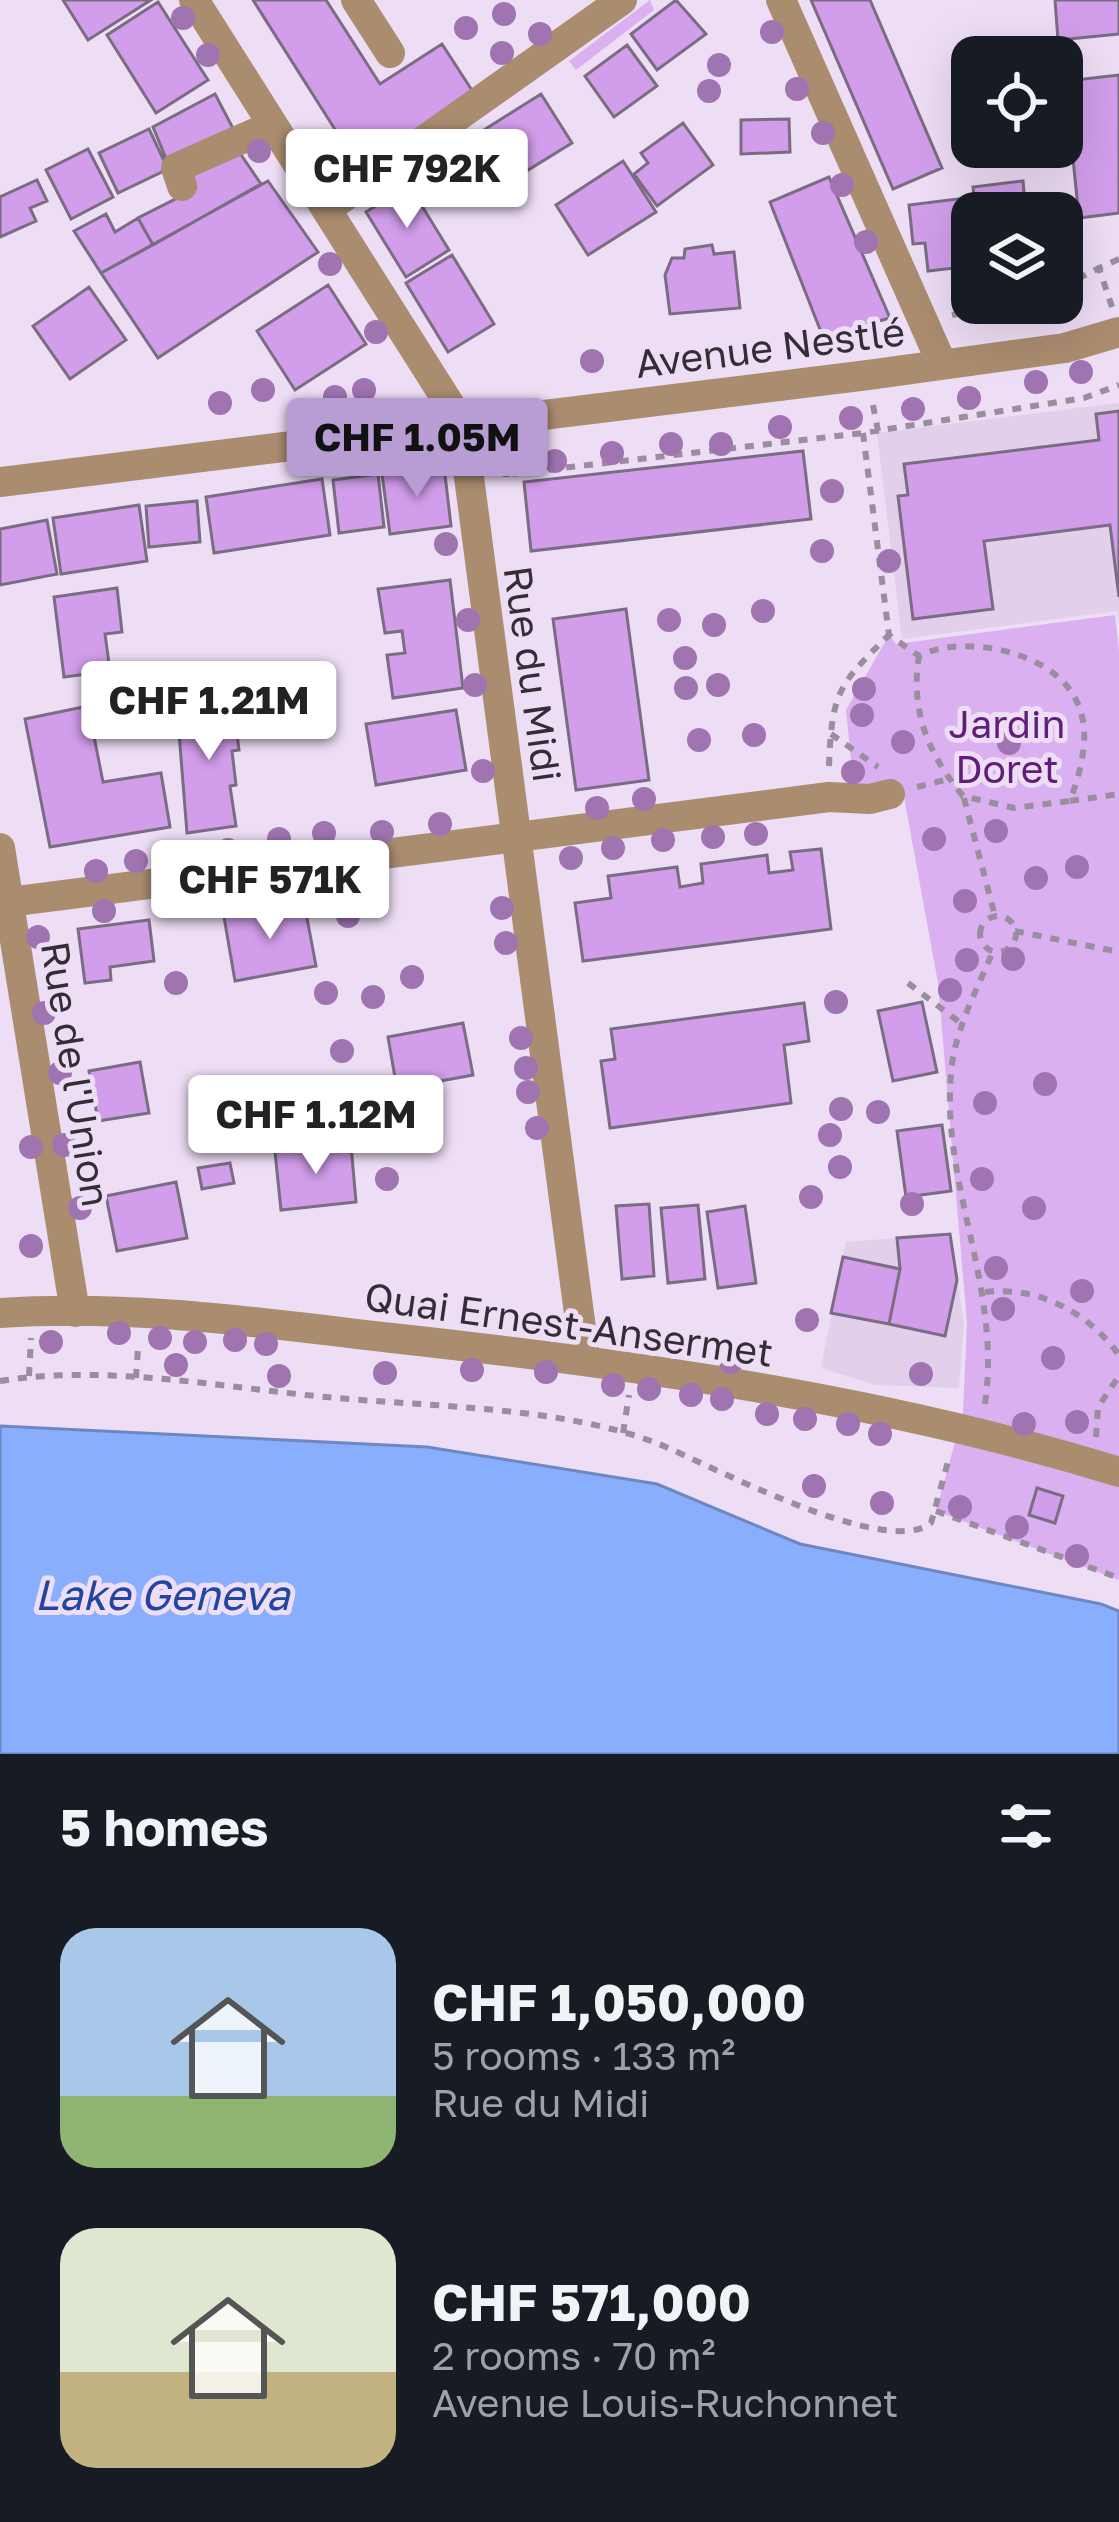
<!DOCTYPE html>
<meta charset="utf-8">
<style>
body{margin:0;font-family:"Golos Text",sans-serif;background:#242831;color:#f1f3f6;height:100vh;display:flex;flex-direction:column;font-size:45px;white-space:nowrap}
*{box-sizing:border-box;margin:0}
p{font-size:39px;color:#9ea1a6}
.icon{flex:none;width:66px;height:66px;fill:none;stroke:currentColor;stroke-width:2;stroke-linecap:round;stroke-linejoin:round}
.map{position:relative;height:1754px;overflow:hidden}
.sheet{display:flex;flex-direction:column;background:#171b24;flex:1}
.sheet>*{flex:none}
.fabs{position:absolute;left:951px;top:36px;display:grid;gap:24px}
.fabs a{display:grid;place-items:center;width:132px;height:132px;border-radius:24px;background:#171b24;box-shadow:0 12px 48px #0002;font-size:60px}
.price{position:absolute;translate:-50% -102px;padding:0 27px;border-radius:12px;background:#fff;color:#222;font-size:39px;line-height:78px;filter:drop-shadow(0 3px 6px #0008)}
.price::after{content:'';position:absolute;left:50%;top:72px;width:36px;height:27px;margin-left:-18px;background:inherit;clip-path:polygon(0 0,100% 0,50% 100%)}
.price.active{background:#b79dd3;color:#111}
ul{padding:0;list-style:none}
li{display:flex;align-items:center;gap:36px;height:300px;padding:0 60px}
li span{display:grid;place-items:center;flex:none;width:336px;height:240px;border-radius:36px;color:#555}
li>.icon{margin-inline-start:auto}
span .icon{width:144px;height:144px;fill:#fffc;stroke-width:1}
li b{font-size:51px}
h2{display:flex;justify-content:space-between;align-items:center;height:144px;padding:0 60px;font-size:51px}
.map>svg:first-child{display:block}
</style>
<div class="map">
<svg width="1119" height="1754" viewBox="0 0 1119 1754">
<rect width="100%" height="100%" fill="#edddf5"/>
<path fill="#e2cfec" d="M1119,403V623L1117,611L902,639L877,433Z
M950,1234L964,1324L959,1388L875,1385L821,1368L846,1242Z"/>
<path fill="#dbb0f1" d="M650,0L654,10L576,70L569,61Z
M1115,615L1119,651V1580L936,1511L963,1413L967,1323L938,983L902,786L854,789L846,710L889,635L896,644Z"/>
<path fill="#89aefd" stroke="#6f87c1" stroke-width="3" d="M0,1426L427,1447L657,1484L800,1544L1101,1604L1119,1611V1754H0Z"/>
<path fill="#d29eeb" stroke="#7a6c81" stroke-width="3" d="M63,0H151L88,40Z
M253,0H326L380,84L442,44L477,98L362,172Z
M676,0L706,34L657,70L631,34Z
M811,0H870L942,168L893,189Z
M1055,0H1119V34L1058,40Z
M158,2L208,80L156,113L107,35Z
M627,45L657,86L614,117L585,76Z
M1119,75V213L1079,218L1071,139L1081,138L1075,80Z
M215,94L236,134L170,168L153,127Z
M541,94L572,143L507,183L476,135Z
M789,119L790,152L741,154V120Z
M683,123L713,165L657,206L634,174L648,163L641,153Z
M149,129L168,169L118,193L99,153Z
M88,149L113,197L71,219L46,170Z
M237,149L261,184L153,245L138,218L195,189L186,173Z
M623,161L656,212L588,255L556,205Z
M829,177L890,318L823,337L770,202Z
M37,180L47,201L30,208L36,221L0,237V197Z
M268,181L318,252L158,358L101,273Z
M1023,181L1026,213H972V266L928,271L925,243L913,244L909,205L974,197L973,187Z
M409,185L449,250L406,277L366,212Z
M106,214L115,232L138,218L153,245L101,273L74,231Z
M712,245L714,254L734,252L740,308L670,314L665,275L672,258H684L685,249Z
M452,255L494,324L448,352L406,283Z
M328,285L366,344L295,390L257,331Z
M89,287L126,340L70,379L33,326Z
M1119,411V597L1110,525L984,541L993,609L913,619L898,496L908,495L904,464L1099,440L1096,414Z
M803,451L811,519L531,551L524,482Z
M444,466L451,526L390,534L382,474Z
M378,474L384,527L339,533L333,480Z
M322,479L330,535L214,553L206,497Z
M197,501L200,542L149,547L146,506Z
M139,505L147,561L61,574L53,518Z
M47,520L57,574L0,585V529Z
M450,580L463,688L393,698L387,655L405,653L402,631L385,633L378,589Z
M117,588L122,632L105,634L110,671L64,677L54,597Z
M626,609L649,780L576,790L553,619Z
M243,699L245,716L235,718L239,750L232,751L236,785L230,786L236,826L187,833L177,708Z
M88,706L103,782L161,773L170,827L50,847L25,719Z
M456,710L466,770L376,785L366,724Z
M821,849L831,929L583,961L575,903L611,898L608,876L677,867L680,887L703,883L701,864L767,855L769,873L793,870L790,852Z
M304,902L316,966L235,981L224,917Z
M149,920L154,961L110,967L111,980L85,983L78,929Z
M922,1002L937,1072L893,1081L878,1011Z
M804,1003L809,1041L784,1045L791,1103L610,1128L601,1061L615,1059L611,1029Z
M463,1023L473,1075L397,1089L388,1037Z
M140,1062L149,1113L98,1121L89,1071Z
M278,1088L283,1124L233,1131L229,1094Z
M942,1125L951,1191L906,1197L897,1131Z
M351,1145L356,1202L281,1210L275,1152Z
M230,1163L234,1183L202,1189L198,1168Z
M176,1182L187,1238L117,1251L106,1196Z
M649,1204L654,1276L622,1279L616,1206Z
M698,1205L705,1279L668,1283L661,1208Z
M745,1206L756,1283L718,1288L707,1212Z
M950,1234L957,1280L945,1336L889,1324L900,1269L897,1238Z
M843,1257L900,1269L889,1324L831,1313Z
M1037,1488L1063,1496L1055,1523L1029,1515Z"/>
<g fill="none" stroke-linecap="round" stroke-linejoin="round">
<path stroke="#998d9e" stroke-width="6" stroke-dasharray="9 9" stroke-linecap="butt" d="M1062,287L1099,268
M1112,307L1099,268L1119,259
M952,315L1013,303
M873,405L878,431
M863,433L889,635L919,656C961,634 1045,650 1072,693C1094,726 1082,767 1070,801L1014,808L963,796C928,754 910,710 919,656
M495,470L511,474L863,433L1084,398L1119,385
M831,734L878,767
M829,766C832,693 837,686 889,635
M917,787L949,779
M964,798L995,916
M1070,801L1119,794
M980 934a18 18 0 1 1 36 0a18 18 0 1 1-36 0Z
M1015,931L1119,952
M908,983L962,1024
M985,1292C1038,1286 1088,1312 1119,1355
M29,1376L31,1338
M136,1378L138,1348
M0,1381C107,1364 219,1387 326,1397C430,1407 562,1406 659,1444C710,1465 885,1559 931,1523L949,1458
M985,1404C1002,1288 941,1185 951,1074C954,1031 977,990 993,951
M623,1433L629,1395
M1096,1437L1098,1407L1119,1376
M936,1511L1119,1578"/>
<path stroke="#aa8c6f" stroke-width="30" d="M194,0L462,424L585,1359
M356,0L390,53
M781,0L942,364
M182,186L176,168L273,125
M327,209L622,0
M0,482L868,375L1065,348L1119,332
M0,848L75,1312
M0,903L829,797L870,799L890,794
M0,1313C130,1304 263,1323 392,1338C638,1365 882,1399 1119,1472"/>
</g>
<g fill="#9f74b1">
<circle cx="504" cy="14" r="12"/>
<circle cx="183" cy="18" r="12"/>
<circle cx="466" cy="28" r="12"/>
<circle cx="772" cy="32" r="12"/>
<circle cx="540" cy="34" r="12"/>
<circle cx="502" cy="53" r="12"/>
<circle cx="208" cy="55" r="12"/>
<circle cx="719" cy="65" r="12"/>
<circle cx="797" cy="89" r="12"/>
<circle cx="709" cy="91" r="12"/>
<circle cx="823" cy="133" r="12"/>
<circle cx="259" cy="151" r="12"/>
<circle cx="842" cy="185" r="12"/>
<circle cx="866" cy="242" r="12"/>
<circle cx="330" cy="264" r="12"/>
<circle cx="376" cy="332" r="12"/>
<circle cx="592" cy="361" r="12"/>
<circle cx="1081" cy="372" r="12"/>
<circle cx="1036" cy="382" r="12"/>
<circle cx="263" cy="390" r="12"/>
<circle cx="364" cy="390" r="12"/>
<circle cx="335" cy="397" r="12"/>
<circle cx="969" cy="398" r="12"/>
<circle cx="220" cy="403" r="12"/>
<circle cx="913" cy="409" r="12"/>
<circle cx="851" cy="418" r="12"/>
<circle cx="780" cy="427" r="12"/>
<circle cx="671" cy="444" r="12"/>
<circle cx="721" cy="444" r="12"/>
<circle cx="612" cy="453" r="12"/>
<circle cx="555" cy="461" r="12"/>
<circle cx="506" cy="465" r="12"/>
<circle cx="832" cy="491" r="12"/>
<circle cx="446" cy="544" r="12"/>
<circle cx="822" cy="551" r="12"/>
<circle cx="889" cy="561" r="12"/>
<circle cx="763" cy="611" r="12"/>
<circle cx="468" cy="620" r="12"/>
<circle cx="669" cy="620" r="12"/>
<circle cx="714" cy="625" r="12"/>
<circle cx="685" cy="658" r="12"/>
<circle cx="475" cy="685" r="12"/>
<circle cx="718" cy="685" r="12"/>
<circle cx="686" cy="688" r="12"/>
<circle cx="864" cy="689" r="12"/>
<circle cx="862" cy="715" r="12"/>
<circle cx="754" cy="735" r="12"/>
<circle cx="699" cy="740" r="12"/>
<circle cx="903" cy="742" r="12"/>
<circle cx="1009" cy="743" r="12"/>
<circle cx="483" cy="771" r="12"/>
<circle cx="853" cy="772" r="12"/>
<circle cx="644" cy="799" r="12"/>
<circle cx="597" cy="808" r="12"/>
<circle cx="440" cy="824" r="12"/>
<circle cx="996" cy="831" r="12"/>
<circle cx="382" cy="832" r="12"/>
<circle cx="324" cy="833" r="12"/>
<circle cx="756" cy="834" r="12"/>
<circle cx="713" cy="837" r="12"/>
<circle cx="279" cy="839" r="12"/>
<circle cx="934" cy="839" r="12"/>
<circle cx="663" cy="840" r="12"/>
<circle cx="613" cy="848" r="12"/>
<circle cx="228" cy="850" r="12"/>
<circle cx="184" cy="854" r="12"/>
<circle cx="571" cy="858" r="12"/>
<circle cx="136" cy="861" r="12"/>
<circle cx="1077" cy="867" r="12"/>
<circle cx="96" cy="871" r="12"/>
<circle cx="1036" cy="878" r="12"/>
<circle cx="239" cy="892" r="12"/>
<circle cx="965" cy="901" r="12"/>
<circle cx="315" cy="903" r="12"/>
<circle cx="502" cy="908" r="12"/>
<circle cx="104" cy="911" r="12"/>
<circle cx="348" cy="916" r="12"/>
<circle cx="38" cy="937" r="12"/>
<circle cx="506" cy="943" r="12"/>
<circle cx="1013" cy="959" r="12"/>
<circle cx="967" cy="960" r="12"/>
<circle cx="412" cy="977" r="12"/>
<circle cx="176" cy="983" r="12"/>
<circle cx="950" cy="990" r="12"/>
<circle cx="326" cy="993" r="12"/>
<circle cx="373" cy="997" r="12"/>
<circle cx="836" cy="1002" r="12"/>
<circle cx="44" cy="1013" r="12"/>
<circle cx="521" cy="1038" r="12"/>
<circle cx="342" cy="1051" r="12"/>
<circle cx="526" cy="1068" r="12"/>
<circle cx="60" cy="1073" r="12"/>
<circle cx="1045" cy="1084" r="12"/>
<circle cx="528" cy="1092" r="12"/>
<circle cx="985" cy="1103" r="12"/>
<circle cx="841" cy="1109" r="12"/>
<circle cx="878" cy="1112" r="12"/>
<circle cx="537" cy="1128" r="12"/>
<circle cx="830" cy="1135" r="12"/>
<circle cx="64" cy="1145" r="12"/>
<circle cx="31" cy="1147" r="12"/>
<circle cx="840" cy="1167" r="12"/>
<circle cx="387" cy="1179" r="12"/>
<circle cx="982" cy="1179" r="12"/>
<circle cx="811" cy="1197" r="12"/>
<circle cx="912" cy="1204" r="12"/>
<circle cx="80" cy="1208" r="12"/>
<circle cx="1034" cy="1208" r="12"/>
<circle cx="31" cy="1246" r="12"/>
<circle cx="996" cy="1268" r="12"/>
<circle cx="1082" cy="1291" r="12"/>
<circle cx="1003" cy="1309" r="12"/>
<circle cx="807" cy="1320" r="12"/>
<circle cx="119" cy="1333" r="12"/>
<circle cx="160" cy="1338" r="12"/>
<circle cx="235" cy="1340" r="12"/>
<circle cx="51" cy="1342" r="12"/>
<circle cx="195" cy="1342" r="12"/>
<circle cx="266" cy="1344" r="12"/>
<circle cx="1053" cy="1358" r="12"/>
<circle cx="731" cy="1362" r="12"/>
<circle cx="176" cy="1365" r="12"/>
<circle cx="472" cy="1370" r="12"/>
<circle cx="546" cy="1372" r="12"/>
<circle cx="385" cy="1373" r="12"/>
<circle cx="921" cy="1374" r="12"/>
<circle cx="279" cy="1376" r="12"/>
<circle cx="613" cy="1385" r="12"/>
<circle cx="649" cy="1389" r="12"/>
<circle cx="691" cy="1395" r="12"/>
<circle cx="722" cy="1399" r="12"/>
<circle cx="767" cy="1414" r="12"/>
<circle cx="805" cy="1419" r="12"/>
<circle cx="1077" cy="1422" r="12"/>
<circle cx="848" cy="1424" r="12"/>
<circle cx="1024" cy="1424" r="12"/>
<circle cx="880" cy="1434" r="12"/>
<circle cx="814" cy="1486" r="12"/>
<circle cx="882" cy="1503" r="12"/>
<circle cx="960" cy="1507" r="12"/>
<circle cx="1017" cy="1527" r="12"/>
<circle cx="1077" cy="1556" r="12"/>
</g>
<g text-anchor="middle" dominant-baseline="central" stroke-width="10" stroke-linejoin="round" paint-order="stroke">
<g font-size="39" fill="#332d36" stroke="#edddf5">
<text transform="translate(770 347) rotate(-7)">Avenue Nestlé</text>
<text transform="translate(533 674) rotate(82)">Rue du Midi</text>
<text transform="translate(76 1074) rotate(81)">Rue de l'Union</text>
<text transform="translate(569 1324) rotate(8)">Quai Ernest-Ansermet</text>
</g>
<g font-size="39" fill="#5f1e79" stroke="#edddf5">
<text x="1007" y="723">Jardin<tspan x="1007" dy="45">Doret</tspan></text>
</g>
<g font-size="42" font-style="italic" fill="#22459f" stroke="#edddf5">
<text x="162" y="1594">Lake Geneva</text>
</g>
</g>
</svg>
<div class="fabs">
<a><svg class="icon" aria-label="locate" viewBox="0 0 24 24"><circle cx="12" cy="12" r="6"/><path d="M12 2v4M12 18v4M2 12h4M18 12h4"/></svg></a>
<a><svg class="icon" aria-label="layers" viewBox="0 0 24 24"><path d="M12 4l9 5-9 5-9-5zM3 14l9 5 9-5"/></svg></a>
</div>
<b class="price" style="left:407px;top:231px">CHF 792K</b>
<b class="price active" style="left:417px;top:500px">CHF 1.05M</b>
<b class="price" style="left:209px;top:763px">CHF 1.21M</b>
<b class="price" style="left:270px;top:942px">CHF 571K</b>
<b class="price" style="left:316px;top:1177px">CHF 1.12M</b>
</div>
<section class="sheet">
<h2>5 homes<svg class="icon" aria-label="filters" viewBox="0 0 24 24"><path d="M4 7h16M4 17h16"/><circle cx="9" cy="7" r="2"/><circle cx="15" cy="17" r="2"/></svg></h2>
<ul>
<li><span style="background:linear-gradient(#a9c7e8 70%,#8fb573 0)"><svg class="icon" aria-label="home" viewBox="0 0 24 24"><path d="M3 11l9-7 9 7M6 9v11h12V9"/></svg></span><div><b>CHF 1,050,000</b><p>5 rooms · 133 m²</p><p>Rue du Midi</p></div></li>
<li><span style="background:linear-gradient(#dfe7d0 60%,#c2b280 0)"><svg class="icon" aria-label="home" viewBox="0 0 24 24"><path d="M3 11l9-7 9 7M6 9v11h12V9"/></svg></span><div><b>CHF 571,000</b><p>2 rooms · 70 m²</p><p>Avenue Louis-Ruchonnet</p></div></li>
</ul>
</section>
